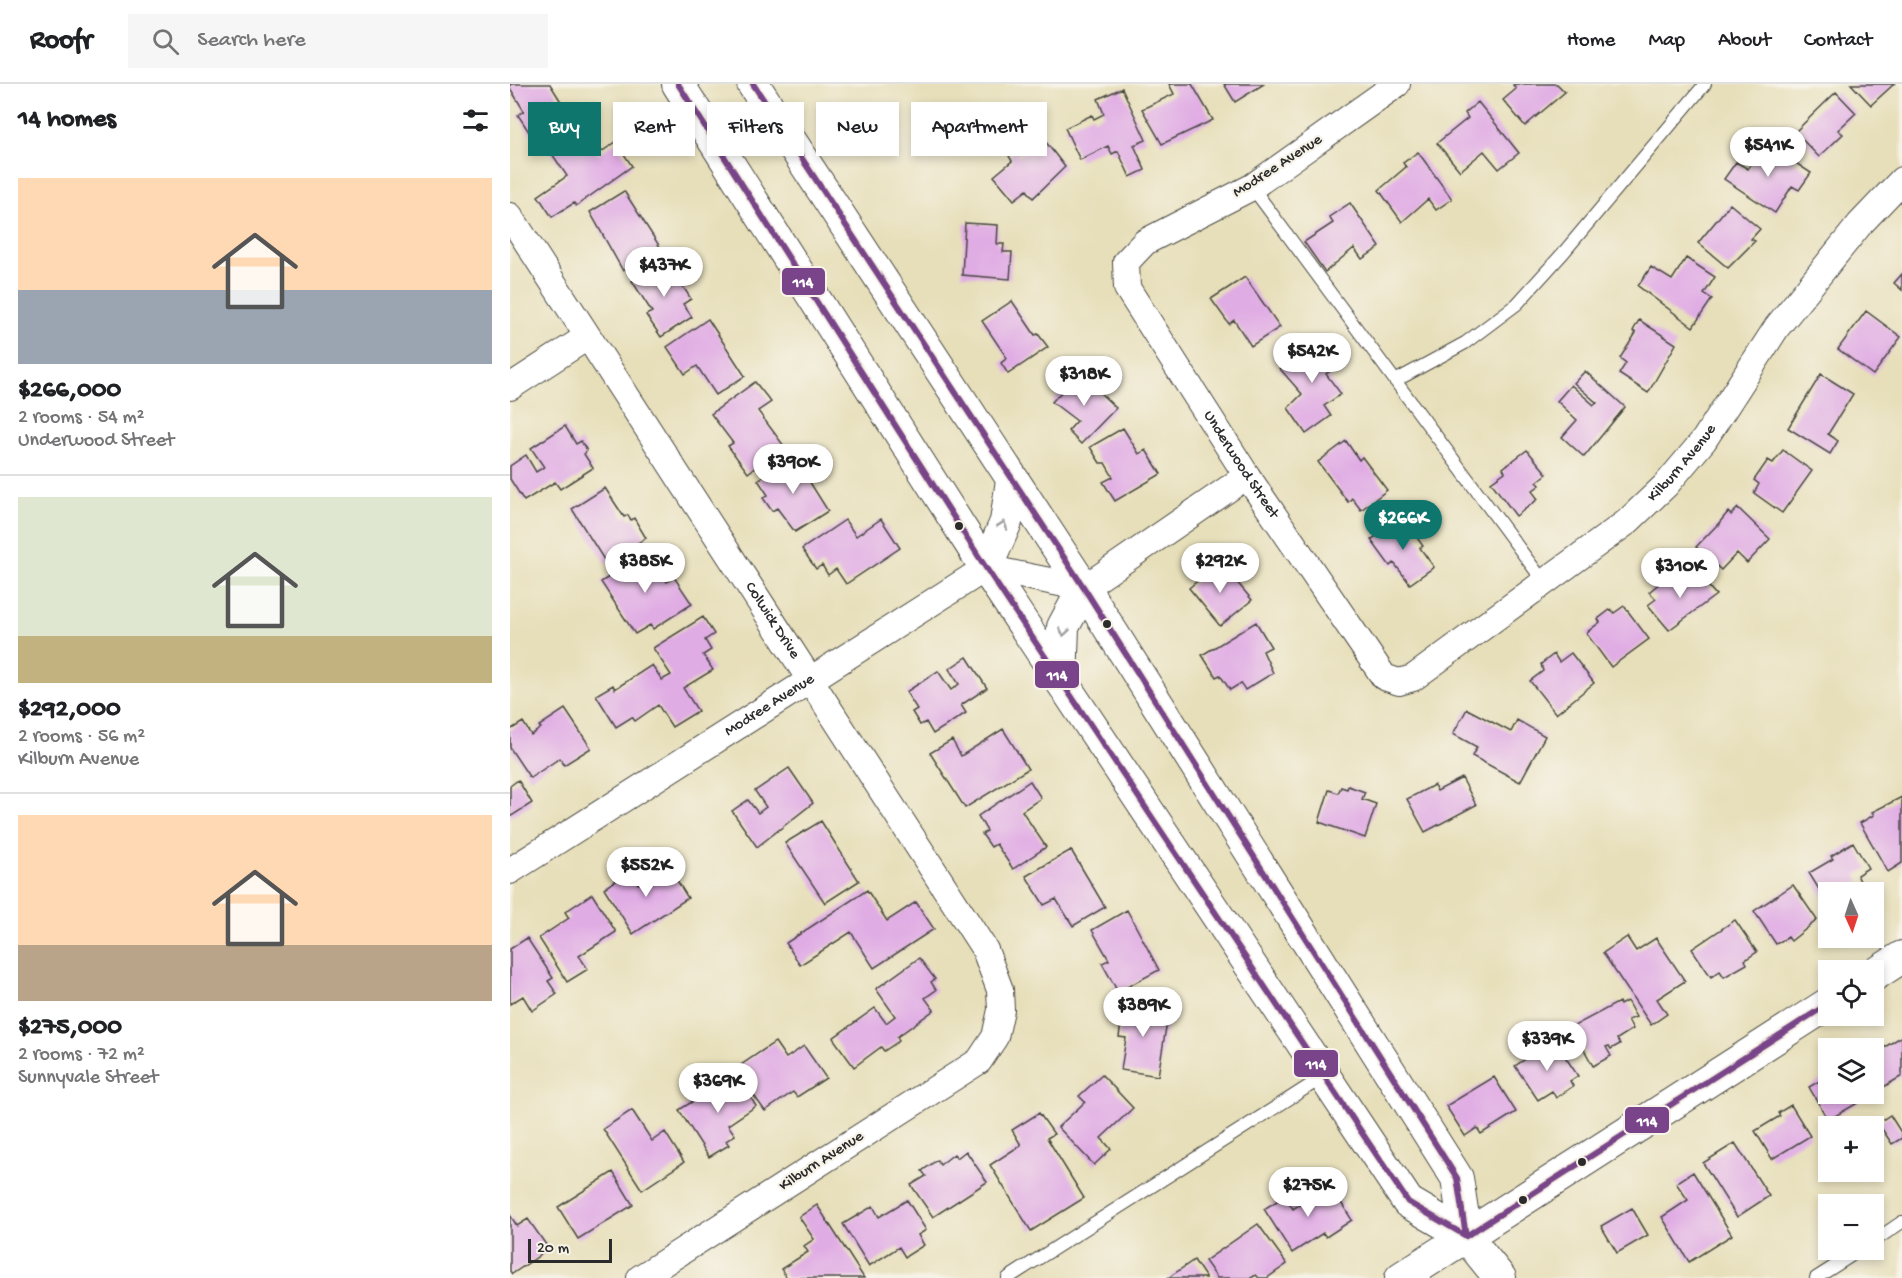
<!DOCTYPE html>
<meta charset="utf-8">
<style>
body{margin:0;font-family:"Gochi Hand",sans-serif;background:#f6f6f6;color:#202124;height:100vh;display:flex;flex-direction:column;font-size:22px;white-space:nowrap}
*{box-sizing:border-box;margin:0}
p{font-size:20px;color:#757577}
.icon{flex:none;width:33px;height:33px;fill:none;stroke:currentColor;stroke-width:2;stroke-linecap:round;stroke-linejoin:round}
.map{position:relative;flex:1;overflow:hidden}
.side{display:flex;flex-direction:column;background:#fff;width:510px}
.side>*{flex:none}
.banner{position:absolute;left:18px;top:18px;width:570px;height:54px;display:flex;gap:12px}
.needle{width:39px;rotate:177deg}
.tools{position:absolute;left:1308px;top:798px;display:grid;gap:12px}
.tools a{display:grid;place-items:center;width:66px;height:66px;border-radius:0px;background:#fff;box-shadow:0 3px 9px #0003;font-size:30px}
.scale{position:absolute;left:18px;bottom:15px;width:84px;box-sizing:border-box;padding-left:6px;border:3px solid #2b2b2b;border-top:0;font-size:16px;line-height:21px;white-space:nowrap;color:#2b2b2b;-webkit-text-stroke:4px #f7f3e8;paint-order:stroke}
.price{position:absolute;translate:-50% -51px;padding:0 14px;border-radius:21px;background:#fff;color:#222;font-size:20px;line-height:39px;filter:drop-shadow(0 2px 3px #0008)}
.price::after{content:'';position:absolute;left:50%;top:36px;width:18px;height:14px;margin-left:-9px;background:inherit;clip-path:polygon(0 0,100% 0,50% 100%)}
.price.selected{background:#0f766e;color:#fff}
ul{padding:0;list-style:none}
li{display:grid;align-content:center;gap:12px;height:318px;padding:0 18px}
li+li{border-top:2px solid #e0e0e0}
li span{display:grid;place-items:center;height:186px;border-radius:0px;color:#555}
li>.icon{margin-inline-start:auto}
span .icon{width:108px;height:108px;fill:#fffc;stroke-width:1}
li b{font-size:26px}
h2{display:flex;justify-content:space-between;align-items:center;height:72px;padding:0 18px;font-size:26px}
.pill{padding:0 21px;border-radius:0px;background:#fff;box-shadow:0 3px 9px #0003;font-size:21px;line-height:54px}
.pill.selected{background:#0f766e;color:#fff}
header{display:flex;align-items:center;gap:36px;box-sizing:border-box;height:84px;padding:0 30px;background:#fff;border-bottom:2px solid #e0e0e0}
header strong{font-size:28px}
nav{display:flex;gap:33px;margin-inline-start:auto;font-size:21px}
.search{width:420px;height:54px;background:#f6f6f6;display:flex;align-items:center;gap:15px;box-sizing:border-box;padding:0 21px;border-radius:0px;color:#757577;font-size:22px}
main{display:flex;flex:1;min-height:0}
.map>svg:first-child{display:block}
</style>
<header>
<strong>Roofr</strong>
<div class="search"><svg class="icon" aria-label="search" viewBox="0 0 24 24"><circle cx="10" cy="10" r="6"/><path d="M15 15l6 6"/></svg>Search here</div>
<nav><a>Home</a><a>Map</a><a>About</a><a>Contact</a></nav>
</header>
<main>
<section class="side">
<h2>14 homes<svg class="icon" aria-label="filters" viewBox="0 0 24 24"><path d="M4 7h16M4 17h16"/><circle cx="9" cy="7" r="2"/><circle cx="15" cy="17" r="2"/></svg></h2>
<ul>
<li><span style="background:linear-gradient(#ffd9b3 60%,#9aa5b1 0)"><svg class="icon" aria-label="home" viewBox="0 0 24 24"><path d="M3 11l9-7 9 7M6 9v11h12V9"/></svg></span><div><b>$266,000</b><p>2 rooms · 54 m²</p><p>Underwood Street</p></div></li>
<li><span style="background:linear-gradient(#dfe7d0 75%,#c2b280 0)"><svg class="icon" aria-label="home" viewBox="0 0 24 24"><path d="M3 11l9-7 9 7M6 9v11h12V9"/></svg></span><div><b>$292,000</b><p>2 rooms · 56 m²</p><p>Kilburn Avenue</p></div></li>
<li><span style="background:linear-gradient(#ffd9b3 70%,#b9a48a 0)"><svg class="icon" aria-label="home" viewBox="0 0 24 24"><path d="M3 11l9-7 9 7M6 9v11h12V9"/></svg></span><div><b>$275,000</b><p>2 rooms · 72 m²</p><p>Sunnyvale Street</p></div></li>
</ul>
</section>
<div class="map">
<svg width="1392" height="1194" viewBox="0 0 1392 1194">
<rect width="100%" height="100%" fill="#f7f3e8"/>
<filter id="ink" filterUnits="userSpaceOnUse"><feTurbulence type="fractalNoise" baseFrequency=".0167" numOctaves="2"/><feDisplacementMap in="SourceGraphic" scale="12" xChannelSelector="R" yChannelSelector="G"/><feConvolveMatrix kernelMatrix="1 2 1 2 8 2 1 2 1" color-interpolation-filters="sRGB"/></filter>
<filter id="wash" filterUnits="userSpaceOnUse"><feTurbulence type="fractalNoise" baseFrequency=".008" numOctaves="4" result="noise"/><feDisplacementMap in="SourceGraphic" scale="24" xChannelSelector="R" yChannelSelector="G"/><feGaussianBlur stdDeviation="1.35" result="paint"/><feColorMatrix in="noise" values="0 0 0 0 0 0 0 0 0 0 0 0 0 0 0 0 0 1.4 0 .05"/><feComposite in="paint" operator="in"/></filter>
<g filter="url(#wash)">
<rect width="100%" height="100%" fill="#e7dfba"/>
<g id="blocks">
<path fill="#e0ace4" d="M0,0H40L60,32L23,54L8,31L14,27L0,4Z
M659,0H682L703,36L652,60L632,25L664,10Z
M714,0H754L725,18Z
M1005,0H1047L1055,8L1015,42L993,16L1006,5L1003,1Z
M1341,0H1384L1361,21Z
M612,4L636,56L624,61L635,86L620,93L608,67L602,70L598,62L570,76L555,44L582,31L584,35L594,30L588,15Z
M1326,8L1346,29L1328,46L1333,50L1309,73L1285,48Z
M968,18L1009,69L989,85L974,67L950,87L927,59L958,34L955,29Z
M68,40L88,70L106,58L122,82L66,122L64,119L42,133L28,112L57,92L36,61Z
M532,53L555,83L523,114L517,106L504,116L484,92L502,77L499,72L505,67L509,72Z
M1260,62L1301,89L1289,106L1282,102L1265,129L1214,95L1226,78L1238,85L1252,64L1257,67Z
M908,68L942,115L926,126L918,115L892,138L869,106L896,83L893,79Z
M114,107L150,163L113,187L80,128Z
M840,119L870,163L852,175L844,164L815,188L794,158L823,139L819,133Z
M1220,120L1250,145L1241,155L1245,157L1218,184L1188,159Z
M455,139L488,141L487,160H494L493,168H502L500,195L452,191Z
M1176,174L1205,193L1194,210L1202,215L1183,243L1128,202L1141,183L1162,196Z
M156,176L181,215L173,220L182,233L151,253L136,231L142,228L122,197Z
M1392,190V206L1384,199Z
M735,193L770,243L741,262L724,236L719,240L701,215Z
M502,217L525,251L528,250L538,263L498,290L491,279L497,274L472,237Z
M1356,227L1391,253L1363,291L1328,265Z
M198,235L235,292L206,311L187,282L175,290L157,263Z
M1129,236L1166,260L1138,309L1109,290L1116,279L1110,274L1126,249L1123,247Z
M806,251L827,282L816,290L831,310L814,322L821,332L796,350L778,324L792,310L770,285L791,271L786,264Z
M1075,287L1115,323L1074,373L1052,353L1067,336L1047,317L1061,301L1084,321L1087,319L1064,299Z
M569,289L606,324L571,360L558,347L567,337L542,318Z
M1311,290L1343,310L1318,350L1328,357L1320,370L1278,344Z
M245,298L261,318L248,327L274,362L238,389L218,362L223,359L201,330Z
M55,342L66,360L71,357L77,367L74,370L83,384L50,405L45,398L14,417L0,395V382L16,371L26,388L34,383L21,364Z
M613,344L629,370L636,366L651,390L605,417L593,398L603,393L595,379H590L580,363Z
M836,357L849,376L852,373L877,406L851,426L842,414L838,418L808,378Z
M1017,366L1037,390L1027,398L1030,401L1022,407L1028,415L1006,432L981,398L995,388L993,384Z
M1273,366L1302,387L1272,429L1244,409L1249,400L1244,396L1258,376L1263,379Z
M284,373L318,427L285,448L267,424L262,427L253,414L258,411L248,396Z
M95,404L114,433L118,431L121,436L124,434L136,454L96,479L62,425Z
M1228,424L1260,455L1237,479L1227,469L1211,486L1186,463L1208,440L1210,442L1209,439L1218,428L1221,431Z
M892,433L913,462L910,464L924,483L900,500L884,479L880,482L861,456Z
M371,435L390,464L336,500L326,485L318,491L312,481L306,485L292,465L335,436L346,452Z
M137,468L157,498L164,493L182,520L143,545L140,541L125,550L91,498Z
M710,478L742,516L710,542L679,504Z
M1185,487L1206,511L1159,546L1138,521L1146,515L1139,508L1157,493L1163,500L1171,493L1174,496Z
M1114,522L1139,555L1101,583L1076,549L1090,538L1088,535L1101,525L1104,529Z
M193,533L204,550L195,556L201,566L193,571L203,586L173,604L188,627L162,643L148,621L125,637L122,633L106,643L86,611L103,601L105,605L142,581L152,596L161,591L143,564Z
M746,538L761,563L753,567L763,589L735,606L731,599L720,606L710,591L706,593L692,571Z
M1061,569L1084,599L1046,630L1020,597L1033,587L1031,580L1044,570L1049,578Z
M457,573L477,604L451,621L456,629L423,650L416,638L410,641L402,628L407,625L396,608L428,587L441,606L449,600L439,585Z
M55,625L81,664L54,681L50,674L20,694L0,664V646L13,638L21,651L31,644L29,642Z
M957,625L1001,648L1007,636L1035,652L1010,698L962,672L967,663L943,650Z
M493,645L518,685L455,724L420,669L442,656L451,672Z
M279,684L303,719L247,763L222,727L238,716L248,729L256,723L245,707Z
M952,694L966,721L915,748L897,715L924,701L927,707Z
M8,696L22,719L0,733V702Z
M520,697L531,714L512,727L536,763L503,785L486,760L481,763L472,750L477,747L468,732Z
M838,702L855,708L852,715L866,720L855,754L809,738L819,706L828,709L831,703L837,705Z
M1392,713V779L1378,788L1350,739L1364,731L1362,728Z
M311,737L349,797L315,819L275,759Z
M1343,758L1358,784L1347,791L1350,797L1343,801L1346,807L1343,808H1318V820L1299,789L1323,775L1321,772Z
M561,766L595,823L563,842L546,815L534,821L516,792Z
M158,782L178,814L123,850L94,804L113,792L116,797L124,793L128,800Z
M1283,801L1307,836L1281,857L1278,853L1266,860L1244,827Z
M357,806L377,837L406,818L424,845L364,884L341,848L290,881L276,859Z
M82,810L106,848L69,872L78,885L57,898L29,854L59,834L55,828Z
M617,826L649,886L608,908L592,879L599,876L582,846Z
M1225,836L1247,868L1235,876L1237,880L1214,893L1210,887L1201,893L1182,865Z
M1117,853L1126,867L1146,854L1175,897L1147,915L1157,930L1141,941L1093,869Z
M17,854L43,894L38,897L47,910L22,927L13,912L0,920V865Z
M409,874L425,895L421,898L426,906L415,914L424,926L387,953L389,957L374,967L371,963L344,983L323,954L365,924L376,939L385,932L366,905Z
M1117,917L1126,933L1118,936L1123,945L1107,955L1110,960L1101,965L1099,962L1096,963L1101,972L1083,982L1062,943L1109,918L1110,921Z
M614,918L659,925L648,992L611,986L616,954L609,953Z
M1392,952V992L1372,1004L1364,991V970Z
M1044,956L1068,992L1060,997L1063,1002L1046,1014L1042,1007L1028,1016L1005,982Z
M265,958L276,974L294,962L316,994L287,1013L283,1008L255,1027L225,985Z
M226,990L246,1022L218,1041L225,1051L216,1057L219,1061L199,1073L169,1026Z
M592,991L623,1024L591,1054L601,1065L584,1081L548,1043L575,1018L569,1012Z
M1318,992V1010H1349L1353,1016L1318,1036L1299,1003Z
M984,993L1006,1028L971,1050L967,1044L955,1052L936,1022Z
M1281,1021L1300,1052L1262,1075L1245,1047L1270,1032L1268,1029Z
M122,1026L142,1057L155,1048L174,1078L132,1106L93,1045Z
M529,1029L544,1050L537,1054L574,1114L521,1147L480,1081L511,1061L502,1046Z
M1380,1031L1392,1050V1054L1382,1060L1368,1039Z
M1225,1059L1259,1112L1227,1133L1193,1079Z
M456,1067L477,1098L423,1133L401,1101L416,1092L412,1087L427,1076L430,1081L444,1070L447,1074Z
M1318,1069V1082L1313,1073Z
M103,1088L123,1121L68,1155L48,1123Z
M1183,1088L1222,1151L1179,1178L1152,1133L1178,1116L1166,1099Z
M1322,1088H1344L1328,1096Z
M820,1101L842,1136L816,1153L813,1149L782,1169L754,1125L775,1112L783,1125Z
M397,1116L416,1146L408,1151L414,1161L395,1173L389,1163L359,1182L333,1140L363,1122L369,1133Z
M307,1121L354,1194H277L271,1185L298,1168L294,1162L304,1155L289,1133Z
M1122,1124L1138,1151L1107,1169L1091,1142Z
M0,1131L7,1142L18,1135L39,1165L2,1190L0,1187Z
M748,1140L777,1180L757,1194H749L746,1191L741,1194H707L695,1177Z
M684,1176L696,1194H658Z"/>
</g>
</g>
<g filter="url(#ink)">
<use href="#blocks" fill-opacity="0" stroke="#474640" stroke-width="1.5"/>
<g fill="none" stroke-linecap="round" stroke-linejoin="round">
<g stroke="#474640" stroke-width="14">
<path id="service" d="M742,103L1034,498
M885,297L955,259L1007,220L1054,168L1195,0
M1364,1157L1392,1138
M498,1194L813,993
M1306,1194L1350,1166"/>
</g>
<g stroke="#474640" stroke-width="28">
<g id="minor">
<path id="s1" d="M887,0L742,103L635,158L616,178L617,204L737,392L874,593L889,598L903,594L1117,438L1156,401L1194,356L1267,243L1350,140L1392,96"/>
<path id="s2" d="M0,132L475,866L490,906L491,926L485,953L469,977L130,1194"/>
<path d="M0,303L77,253"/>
<path id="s3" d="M0,787L476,484L574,504L737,392"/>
</g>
</g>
<g stroke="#474640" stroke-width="34">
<path id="tertiary" d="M168,0L476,484L898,1118L956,1152L990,1194
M243,0L574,504L947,1094L956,1152
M476,484L496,438L502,396
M551,597L553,543L574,504
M1364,891L1392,873
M891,1194L1318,920"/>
</g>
<use href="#service" stroke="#fff" stroke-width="12"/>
<use href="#minor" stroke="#fff" stroke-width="26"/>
<use href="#tertiary" stroke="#fff" stroke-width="32"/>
<g stroke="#f7f3e8" stroke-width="10">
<path id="bus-1" d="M168,0L476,484L898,1118L956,1152
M243,0L574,504L947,1094L956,1152
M956,1152L1318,920"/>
</g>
<use href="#bus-1" stroke="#794489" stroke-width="6"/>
</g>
<defs><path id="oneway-chevron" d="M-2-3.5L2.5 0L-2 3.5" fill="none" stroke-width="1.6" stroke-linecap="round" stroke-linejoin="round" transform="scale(1.5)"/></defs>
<g stroke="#a0a0a0">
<use href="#oneway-chevron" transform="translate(493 441) rotate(-71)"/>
<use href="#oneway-chevron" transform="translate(554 548) rotate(99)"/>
</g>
</g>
<g fill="#2b2b2b" stroke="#f7f3e8" stroke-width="2">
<circle cx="449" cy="442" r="5"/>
<circle cx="597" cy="540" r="5"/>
<circle cx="1072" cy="1078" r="5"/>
<circle cx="1013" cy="1116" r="5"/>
</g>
<g text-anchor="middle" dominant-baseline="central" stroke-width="4.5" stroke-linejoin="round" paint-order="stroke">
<g font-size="16" fill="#2b2b2b" stroke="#f7f3e8">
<text transform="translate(768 83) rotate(-33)">Modree Avenue</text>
<text stroke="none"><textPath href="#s1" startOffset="1194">Kilburn Avenue</textPath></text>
<text stroke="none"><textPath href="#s1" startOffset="562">Underwood Street</textPath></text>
<text stroke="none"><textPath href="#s2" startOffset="482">Colwick Drive</textPath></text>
<text stroke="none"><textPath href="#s3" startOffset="308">Modree Avenue</textPath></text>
<text transform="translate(312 1078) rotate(-33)">Kilburn Avenue</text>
</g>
</g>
<g stroke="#f7f3e8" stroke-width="2">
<rect x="271" y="183" width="45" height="29" rx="6" fill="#794489"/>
<rect x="524" y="576" width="46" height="29" rx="6" fill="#794489"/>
<rect x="783" y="965" width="46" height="29" rx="6" fill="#794489"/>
<rect x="1114" y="1022" width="46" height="28" rx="6" fill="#794489"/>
</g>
<g font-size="16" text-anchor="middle" font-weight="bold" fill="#fff">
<text x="293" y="203">114</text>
<text x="547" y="596">114</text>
<text x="806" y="985">114</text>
<text x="1137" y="1042">114</text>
</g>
</svg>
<div class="tools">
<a><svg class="needle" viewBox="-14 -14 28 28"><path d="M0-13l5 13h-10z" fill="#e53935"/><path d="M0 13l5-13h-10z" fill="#757577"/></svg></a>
<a><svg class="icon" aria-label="locate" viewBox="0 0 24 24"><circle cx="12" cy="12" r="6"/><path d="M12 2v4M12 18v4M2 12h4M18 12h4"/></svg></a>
<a><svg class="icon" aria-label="layers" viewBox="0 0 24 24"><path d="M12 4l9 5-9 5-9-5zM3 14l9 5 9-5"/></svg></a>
<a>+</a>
<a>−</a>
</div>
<div class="scale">20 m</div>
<b class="price" style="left:1258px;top:94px">$541K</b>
<b class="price" style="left:154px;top:214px">$437K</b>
<b class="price" style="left:802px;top:300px">$542K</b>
<b class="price" style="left:574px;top:323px">$318K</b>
<b class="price" style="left:283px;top:411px">$390K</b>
<b class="price selected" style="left:893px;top:467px">$266K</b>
<b class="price" style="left:135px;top:510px">$385K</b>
<b class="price" style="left:710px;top:510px">$292K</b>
<b class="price" style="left:1170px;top:515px">$310K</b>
<b class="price" style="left:136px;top:814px">$552K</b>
<b class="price" style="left:633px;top:954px">$389K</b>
<b class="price" style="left:1037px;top:988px">$339K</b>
<b class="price" style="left:208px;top:1030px">$369K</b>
<b class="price" style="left:798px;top:1134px">$275K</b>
<div class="banner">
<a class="pill selected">Buy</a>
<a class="pill">Rent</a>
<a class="pill">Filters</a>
<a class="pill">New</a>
<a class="pill">Apartment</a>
</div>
</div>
</main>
